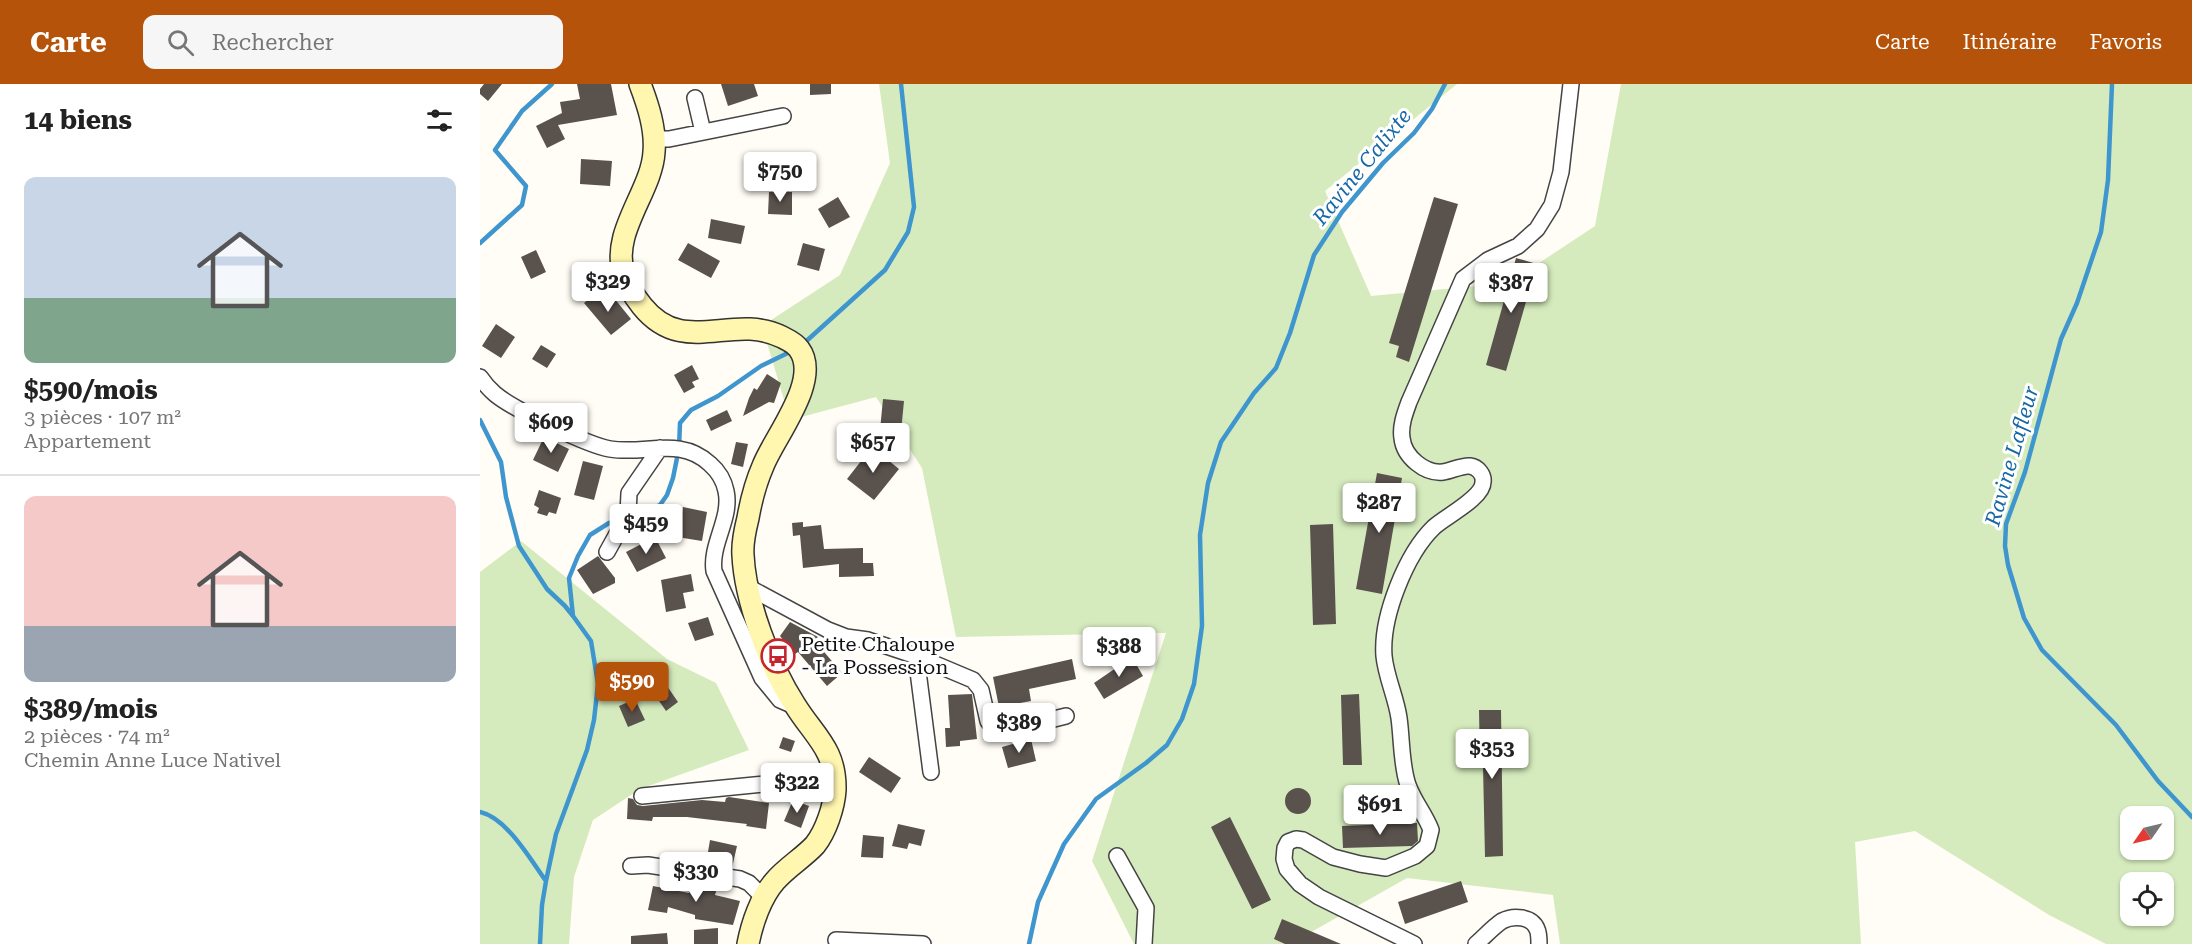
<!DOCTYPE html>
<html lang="fr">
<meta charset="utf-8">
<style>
body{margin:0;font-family:"Roboto Serif",serif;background:#f6f6f6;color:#222;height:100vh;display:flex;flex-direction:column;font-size:22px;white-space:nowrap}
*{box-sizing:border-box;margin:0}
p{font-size:20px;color:#767676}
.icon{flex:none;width:33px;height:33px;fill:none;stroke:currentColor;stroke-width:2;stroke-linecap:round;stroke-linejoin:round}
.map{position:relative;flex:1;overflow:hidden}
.sheet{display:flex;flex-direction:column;background:#fff;width:480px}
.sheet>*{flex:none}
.needle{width:39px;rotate:236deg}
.tools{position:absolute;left:1640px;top:722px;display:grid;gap:12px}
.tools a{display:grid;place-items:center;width:54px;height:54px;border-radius:12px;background:#fff;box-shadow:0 2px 4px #0004;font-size:30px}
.price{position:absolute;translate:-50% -51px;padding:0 14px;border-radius:6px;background:#fff;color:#222;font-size:20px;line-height:39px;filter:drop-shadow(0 2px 3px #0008)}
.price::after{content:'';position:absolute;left:50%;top:36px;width:18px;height:14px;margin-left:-9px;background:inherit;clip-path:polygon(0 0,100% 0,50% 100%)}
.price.on{background:#b45309;color:#fff}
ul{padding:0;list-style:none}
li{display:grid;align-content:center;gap:12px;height:318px;padding:0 24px}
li+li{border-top:2px solid #e0e0e0}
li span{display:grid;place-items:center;height:186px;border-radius:12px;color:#555}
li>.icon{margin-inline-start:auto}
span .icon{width:108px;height:108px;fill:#fffc;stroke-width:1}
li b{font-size:26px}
h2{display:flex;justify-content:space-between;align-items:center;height:72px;padding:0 24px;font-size:26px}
header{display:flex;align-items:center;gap:36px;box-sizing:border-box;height:84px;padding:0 30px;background:#b45309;color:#fff}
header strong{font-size:28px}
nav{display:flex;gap:33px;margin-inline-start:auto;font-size:21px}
.search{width:420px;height:54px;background:#f6f6f6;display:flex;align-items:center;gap:15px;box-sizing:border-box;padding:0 21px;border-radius:12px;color:#767676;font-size:22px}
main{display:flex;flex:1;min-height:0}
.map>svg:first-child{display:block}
</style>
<header>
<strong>Carte</strong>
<div class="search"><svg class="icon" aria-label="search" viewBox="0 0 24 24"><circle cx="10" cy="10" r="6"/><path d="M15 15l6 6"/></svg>Rechercher</div>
<nav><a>Carte</a><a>Itinéraire</a><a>Favoris</a></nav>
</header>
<main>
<section class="sheet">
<h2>14 biens<svg class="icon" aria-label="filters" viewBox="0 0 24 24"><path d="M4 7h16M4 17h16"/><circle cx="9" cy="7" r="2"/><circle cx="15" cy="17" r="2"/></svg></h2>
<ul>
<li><span style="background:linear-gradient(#c9d6e8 65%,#7fa58c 0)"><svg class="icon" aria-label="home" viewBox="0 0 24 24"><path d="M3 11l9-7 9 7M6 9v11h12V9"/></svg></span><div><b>$590/mois</b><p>3 pièces · 107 m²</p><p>Appartement</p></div></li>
<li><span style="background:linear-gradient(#f6c9c9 70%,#9aa5b1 0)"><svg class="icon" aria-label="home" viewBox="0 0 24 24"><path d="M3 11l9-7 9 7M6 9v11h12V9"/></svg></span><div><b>$389/mois</b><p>2 pièces · 74 m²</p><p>Chemin Anne Luce Nativel</p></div></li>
</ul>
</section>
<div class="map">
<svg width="1712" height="860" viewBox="0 0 1712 860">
<rect width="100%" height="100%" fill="#fffdf5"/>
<path fill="#d5ebbd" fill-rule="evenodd" d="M399,0H977L845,107L891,212L1029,199L1115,142L1141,0H1712V860H1626L1569,831L1435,747L1375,758L1381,860H1080L1073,811L927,794L810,860H654L612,777L686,549L476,553L442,384L396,313L310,336L282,242L360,191L410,79ZM1650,732H1683V765H1650ZM1650,798H1683V831H1650Z
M41,457L187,575L236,599L269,666L160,705L113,736L94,793L89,860H0V488Z"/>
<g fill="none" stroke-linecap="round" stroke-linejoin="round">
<path stroke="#3f96cf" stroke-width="4.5" d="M1632,0L1628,96L1621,148L1597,219L1581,255L1545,388L1526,440L1525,462L1528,481L1544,534L1562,566L1636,641L1678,697L1712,733
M0,159L42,121L46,102L15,66L42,27L72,0
M322,261L405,186L428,148L434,123L421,0
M0,336L21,378L26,413L39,462L67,505L85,522L93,532
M154,431L180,421L187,411L193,394L199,364L200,339L211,326L238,312L281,282L312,267
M0,728C27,734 50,775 66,797L62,821L60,860
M66,797L76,750L107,666L114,636L118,600L111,557L93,532L89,494L98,472L110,451L129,439L140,436
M549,860L558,818L584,760L616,715L666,679L687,661L702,635L714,600L722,542L720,451L728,399L741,358L774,309L796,284L810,249L834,171L862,128L903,79L934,49L952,25L965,0"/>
</g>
<path fill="#5a524d" d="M4,0H22L8,17L0,10V5Z
M97,0H131L137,31L78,41L85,55L67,64L56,42L82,29L80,18L100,15Z
M241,0H274L278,12L248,22Z
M330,0H351V10L330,11Z
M101,75L132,77L130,102L100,100Z
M289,108H312V131L288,130Z
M358,113L370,133L349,144L338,125Z
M954,113L978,120L929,278L916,273L919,262L909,259Z
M231,135L265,142L261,160L228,154Z
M208,159L240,177L231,194L198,176Z
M323,159L345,165L339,187L317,181Z
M56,166L66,188L51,195L41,173Z
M1036,174L1057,180L1026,287L1006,281Z
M116,209L125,221L134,214L151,235L131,251L104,219Z
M16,240L35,253L21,274L2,262Z
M61,261L76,270L67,284L52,275Z
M212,281L219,295L212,298L215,303L204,309L194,291Z
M287,290L301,299L294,319L289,318L263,332L269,314L274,304L277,306Z
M403,315L424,317L421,348L400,346Z
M247,326L252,337L231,347L226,336Z
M64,353L89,365L78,388L53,376Z
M256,358L268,360L263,383L251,380Z
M392,363L419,385L394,416L367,395Z
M103,377L123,382L114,416L94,411Z
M897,389L922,394L902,510L876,505Z
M59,406L81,414L76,430L69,428L67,432L57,429L59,424L54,421Z
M203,423L227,428L222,457L197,453Z
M323,438V443L341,441L344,465L383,464V479H393L394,492L359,493V480L323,484L320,451L313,452L312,439Z
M853,440L856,540L833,541L830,441Z
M175,453L186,474L157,488L146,468Z
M118,472L135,494V499L113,510L97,486Z
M211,490L214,507L203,509L206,524L186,528L181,496Z
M228,533L234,551L215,557L208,539Z
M310,538L338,553L334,556L362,589L347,602L318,568L315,570L300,552Z
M652,573L663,592L624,615L614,599Z
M592,575L596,595L549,605L551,617L519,623L513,593Z
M187,602L198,618L186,627L175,611Z
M492,610L497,655L480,657V662L466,663L465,644H470L468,611Z
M879,610L882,681H863L861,611Z
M155,615L165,636L148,643L139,622Z
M999,626H1021L1023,772L1005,773L1003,682H1000Z
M303,653L315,657L311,668L299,664Z
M551,655L556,677L528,684L522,663Z
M389,673L421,694L411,709L379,688Z
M805 717a13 13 0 1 1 26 0a13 13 0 1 1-26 0Z
M249,713L289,719L286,745L266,742L267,740L207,733H173L172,737L147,735L148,714L153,715L157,721L163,722L222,716L245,718L246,714Z
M313,716L329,722L321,744L304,737Z
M750,733L791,816L772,825L731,743Z
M937,739L938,757L932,762L863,764L862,742Z
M418,740L445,746L441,762L429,759L427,765L412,762Z
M383,751L404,753L403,774L381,773Z
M230,756L257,762L252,784L226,780Z
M981,797L988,818L925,840L918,818Z
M212,798L238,801L235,811L260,817L253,841L215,835V831L188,823L187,829L168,826L173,802L209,809Z
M802,835L861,860H805L794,855Z
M238,844V860H214V846Z
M187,849L188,860H151V852Z"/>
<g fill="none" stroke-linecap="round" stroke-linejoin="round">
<g stroke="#444" stroke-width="18">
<path id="minor" d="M215,14L223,48
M173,55H189L303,32
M0,293C4,299 9,305 15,310C33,325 107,361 130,365C166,371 200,352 230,380C238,387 244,397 246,407C252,434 230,460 234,487L282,594L300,616L316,623
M127,468L148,430L149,409L180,364
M268,503L348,546L366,553L388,556L436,572L493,596L501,606L508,637L514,645L522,648L586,632
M436,572L451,688
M162,712L354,693
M637,772L666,824L664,860
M151,782L168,781L260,795L269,799L284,814
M356,856L443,860
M934,860L839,813L820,800L807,785L804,775L805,764L808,758L816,755L823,756L853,773L880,780L906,784L935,772L947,762L951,746C945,730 934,718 928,701C921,681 922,655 919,634C916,613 906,593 904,572C901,533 926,470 954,443C966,432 1003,414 1003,398C1004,391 998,383 990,382C982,381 971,387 963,388C945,390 924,373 922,354C920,342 925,329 929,318L983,195L1008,176L1038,162L1057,145L1072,121L1081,88L1091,0
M996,860C1004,853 1013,843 1022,837C1033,831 1052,832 1057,845C1059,849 1059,856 1059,860"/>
</g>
<g stroke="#333" stroke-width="24">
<path id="secondary" d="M160,0C168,21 176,45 174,68C172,107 130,149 144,190C148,203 154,212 162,222C204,274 251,228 302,253C308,256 315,259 319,265C342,296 294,353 283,382C276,398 271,417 268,434C265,446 262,459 263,471C265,516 290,583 315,621C334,652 356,665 355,706C354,723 346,747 335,761C323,774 307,783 295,797C281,813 272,839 268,860"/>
</g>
<use href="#minor" stroke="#fff" stroke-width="15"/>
<use href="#secondary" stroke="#fff6b0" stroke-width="21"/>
</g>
<defs>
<g id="bus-ring" transform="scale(1.725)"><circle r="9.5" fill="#fff" stroke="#c4262e" stroke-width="1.5"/><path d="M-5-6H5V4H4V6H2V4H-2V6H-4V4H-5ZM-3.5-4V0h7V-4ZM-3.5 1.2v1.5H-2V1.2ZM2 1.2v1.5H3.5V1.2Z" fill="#c4262e"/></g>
</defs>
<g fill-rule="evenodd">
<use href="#bus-ring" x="298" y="572"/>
</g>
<g text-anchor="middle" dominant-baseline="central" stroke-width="6" stroke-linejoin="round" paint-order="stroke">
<g font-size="20" fill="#111" stroke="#fff" text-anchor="start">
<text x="321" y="560">Petite Chaloupe<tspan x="321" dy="23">- La Possession</tspan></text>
</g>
<g font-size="21" font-style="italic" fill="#1768a6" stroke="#fff">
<text transform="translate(882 83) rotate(-51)">Ravine Calixte</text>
<text transform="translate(1532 372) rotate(-74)">Ravine Lafleur</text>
</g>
</g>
</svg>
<div class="tools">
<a><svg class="needle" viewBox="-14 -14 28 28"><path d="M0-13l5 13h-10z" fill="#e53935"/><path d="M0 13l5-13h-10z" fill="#767676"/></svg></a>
<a><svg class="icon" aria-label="locate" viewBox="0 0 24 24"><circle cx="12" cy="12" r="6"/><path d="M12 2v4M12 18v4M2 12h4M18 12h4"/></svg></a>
</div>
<b class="price" style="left:300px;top:119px">$750</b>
<b class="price" style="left:128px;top:229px">$329</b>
<b class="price" style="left:1031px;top:230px">$387</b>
<b class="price" style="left:71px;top:370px">$609</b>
<b class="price" style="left:393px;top:390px">$657</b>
<b class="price" style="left:899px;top:450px">$287</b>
<b class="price" style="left:166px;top:471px">$459</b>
<b class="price" style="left:639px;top:594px">$388</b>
<b class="price on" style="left:152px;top:629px">$590</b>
<b class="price" style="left:539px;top:670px">$389</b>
<b class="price" style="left:1012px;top:696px">$353</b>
<b class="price" style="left:317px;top:730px">$322</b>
<b class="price" style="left:900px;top:752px">$691</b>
<b class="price" style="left:216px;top:819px">$330</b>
</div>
</main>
